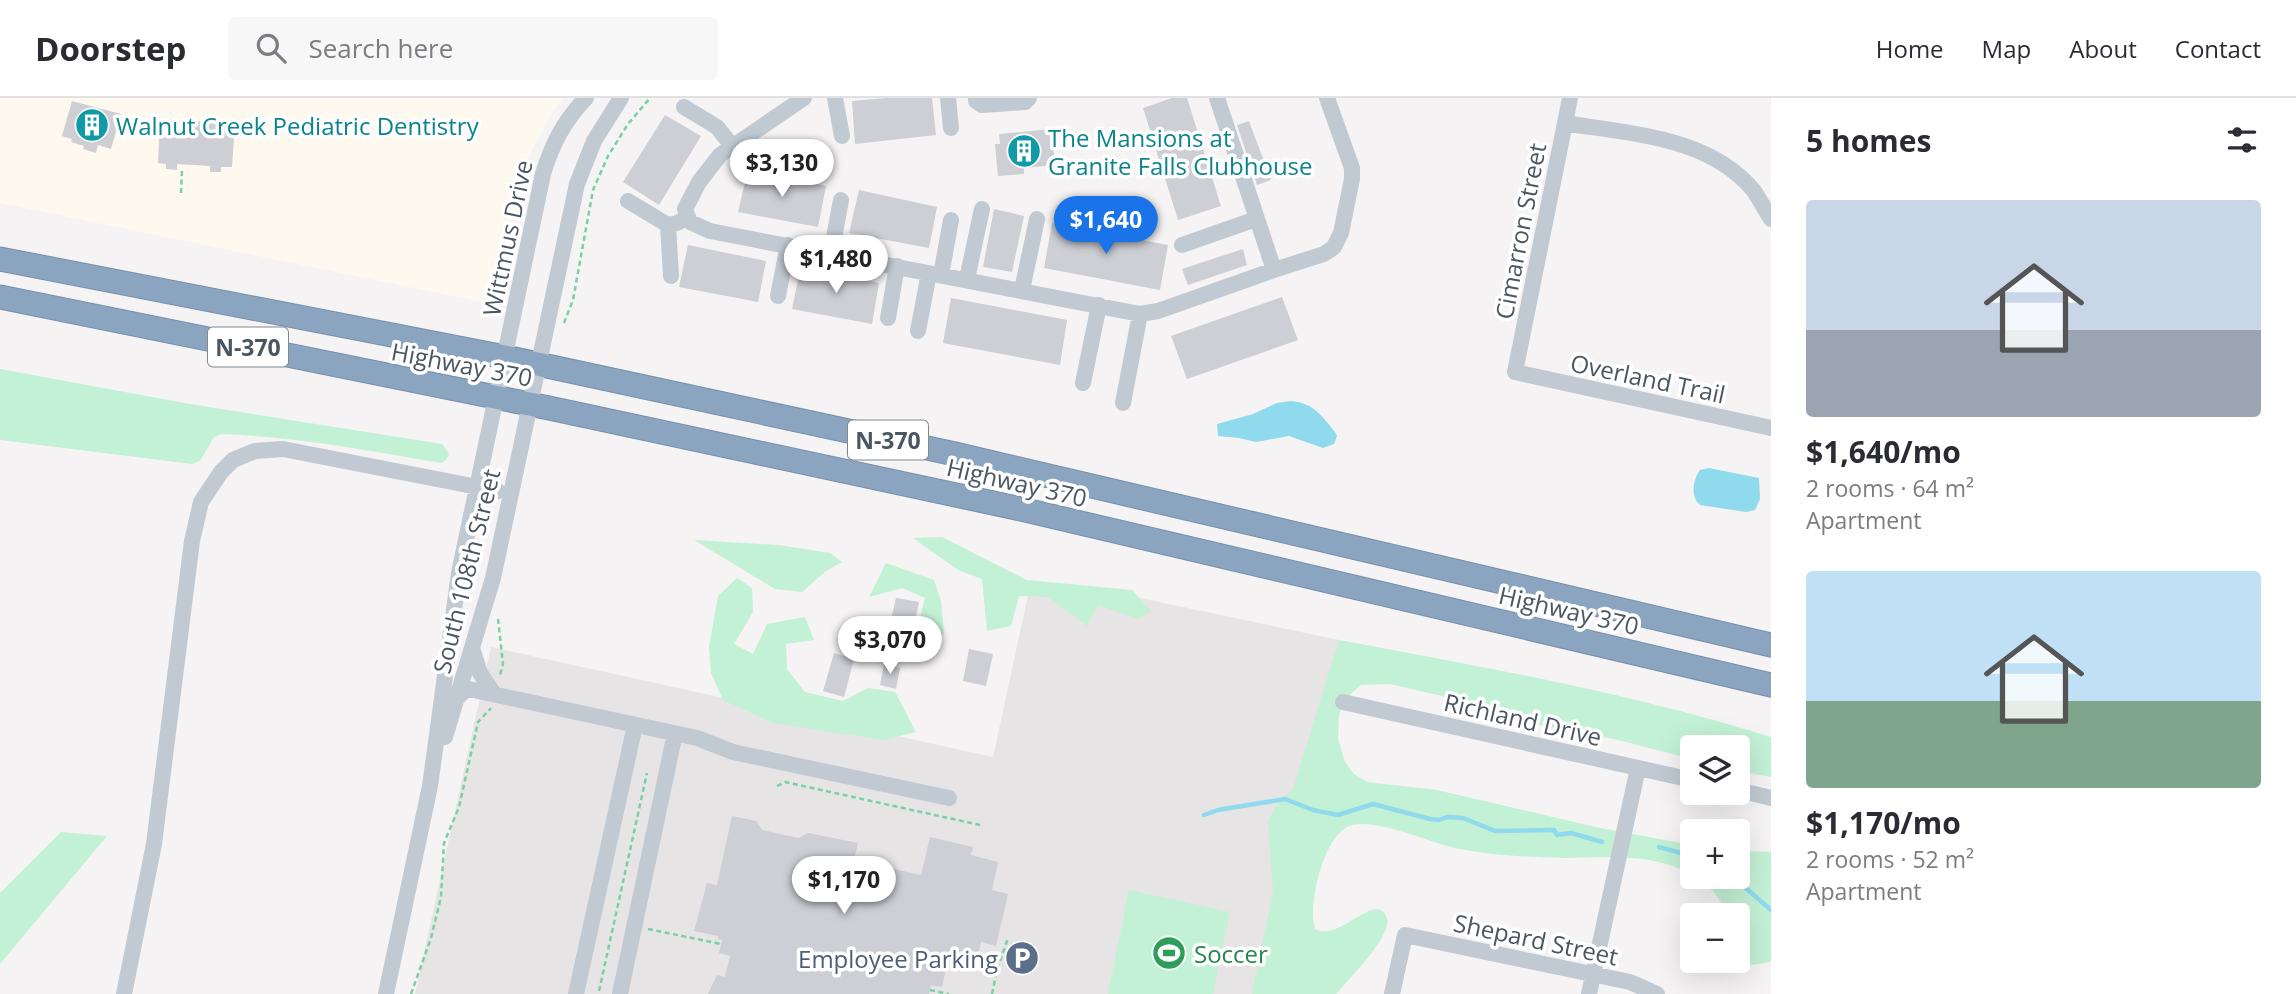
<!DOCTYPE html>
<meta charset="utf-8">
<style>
body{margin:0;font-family:"Open Sans",sans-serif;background:#f7f7f7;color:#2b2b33;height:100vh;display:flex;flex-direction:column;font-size:26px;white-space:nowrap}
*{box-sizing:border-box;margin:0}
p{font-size:23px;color:#7c7c81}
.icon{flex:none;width:38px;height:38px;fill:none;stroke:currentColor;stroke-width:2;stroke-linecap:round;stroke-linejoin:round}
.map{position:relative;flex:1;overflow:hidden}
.side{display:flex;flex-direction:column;background:#fff;width:525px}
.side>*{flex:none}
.tools{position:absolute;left:1680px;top:637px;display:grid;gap:14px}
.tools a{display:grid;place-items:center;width:70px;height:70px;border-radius:7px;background:#fff;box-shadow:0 7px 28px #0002;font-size:35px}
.price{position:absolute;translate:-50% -60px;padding:0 16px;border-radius:24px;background:#fff;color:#222;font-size:23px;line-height:46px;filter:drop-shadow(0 2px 4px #0008)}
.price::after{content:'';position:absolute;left:50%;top:42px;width:21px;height:16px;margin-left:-10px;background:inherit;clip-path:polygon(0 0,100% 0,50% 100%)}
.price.current{background:#1a73e8;color:#fff}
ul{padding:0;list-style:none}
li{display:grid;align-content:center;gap:14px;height:371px;padding:0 35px}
li span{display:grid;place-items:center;height:217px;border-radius:7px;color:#555}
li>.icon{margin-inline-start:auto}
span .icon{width:126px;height:126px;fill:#fffc;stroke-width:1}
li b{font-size:30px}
h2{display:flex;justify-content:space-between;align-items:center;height:84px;padding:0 35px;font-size:30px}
header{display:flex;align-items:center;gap:42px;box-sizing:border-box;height:98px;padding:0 35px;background:#fff;border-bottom:2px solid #e1e1e2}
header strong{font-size:33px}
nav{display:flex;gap:38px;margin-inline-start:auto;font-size:24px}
.search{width:490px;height:63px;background:#f7f7f7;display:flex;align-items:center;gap:18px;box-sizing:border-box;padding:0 24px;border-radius:7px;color:#7c7c81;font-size:26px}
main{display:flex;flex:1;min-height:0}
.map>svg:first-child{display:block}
</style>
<header>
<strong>Doorstep</strong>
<div class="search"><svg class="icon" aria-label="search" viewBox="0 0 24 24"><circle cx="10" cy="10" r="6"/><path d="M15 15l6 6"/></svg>Search here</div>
<nav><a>Home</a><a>Map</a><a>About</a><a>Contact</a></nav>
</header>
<main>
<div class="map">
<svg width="1771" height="896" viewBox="0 0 1771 896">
<rect width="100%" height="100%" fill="#f5f3f3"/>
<path fill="#fdf9ef" d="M0,0H563L553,13L528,60L492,206L0,105Z"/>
<path fill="#e6e4e5" d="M1031,484L1126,497L1339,542L1264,896H415L491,549L993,659Z"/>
<path fill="#c3f1d5" d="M0,271L190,306L442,346L449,356L446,362L441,365C367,352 297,339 221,336L214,339L200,363L192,366L0,342Z
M942,439L1027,482L1132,492L1151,513L1138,521L1098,507L1087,528L1048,499L1019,498L1011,528L987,533L982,481L958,472L913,440Z
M694,442L778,447L830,455L842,464L826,473L802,494L775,491Z
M886,465L934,482L941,503L944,535L928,559L916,536L925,500L902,490L869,499Z
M737,480L752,490L753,514L734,546L753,556L767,526L805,519L814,542L786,546L787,571L805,594L843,603L868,590L895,594L916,634L884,642L773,625L723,602L711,575L709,548L718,498Z
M1339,542C1484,569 1630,595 1771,639V679L1738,673V649H1692V661L1614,641L1491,618L1442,598L1390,586L1361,587L1347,599L1339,616L1338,641L1345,664L1354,676L1367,684L1437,692L1600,730L1692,747V777C1653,754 1606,760 1562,760C1529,759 1487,757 1455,750C1428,744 1379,721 1352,727C1324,734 1307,807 1315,831C1340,845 1376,791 1387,820C1393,837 1348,882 1336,896H1252L1273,794L1268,723L1275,709L1293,691Z
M61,734L107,738L0,866V795Z
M1738,753L1771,754V864L1751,867L1741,864L1738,856V817H1730L1713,793L1694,779H1738Z
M1129,792L1230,814L1213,896H1108Z"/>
<path fill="#90daee" d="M1291,303C1314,305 1322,318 1335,334L1337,338L1334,346L1323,350L1289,338L1256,344L1239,340L1218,338L1217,326L1253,316L1277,305Z
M1709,370L1759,380L1760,401L1755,412L1746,414L1700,407C1690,399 1693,381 1700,372Z"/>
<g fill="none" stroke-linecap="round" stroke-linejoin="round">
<path stroke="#90daee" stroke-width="4.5" d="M1204,717L1218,712L1285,701L1313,712L1338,717L1373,706L1430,721L1439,722L1447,719L1463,720L1495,733L1550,732H1554L1557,737L1571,735L1602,744
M1659,749L1692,758
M1733,779L1771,812"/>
</g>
<path fill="#cdcfd5" d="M886,0H932L936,37L855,46L852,3Z
M1172,0H1187L1221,108L1178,122L1143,10Z
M72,3L121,16L111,51L98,47L96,55L83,51L84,48L71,44L72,41L62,38Z
M665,17L701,38L659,107L623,84Z
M160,21L235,25L232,69H221V74H210V68L177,66V72L166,71V66L158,65Z
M1249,23L1271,82L1257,87L1237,27Z
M1052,31L1055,67L1024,70V76L998,78L995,46H1000L999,36Z
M748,72L826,88L818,129L738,114Z
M859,92L937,109L929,150L849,135Z
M994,111L1024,118L1012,174L983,169Z
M1052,125L1168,147L1160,192L1044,170Z
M688,147L766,163L758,204L679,189Z
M1243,151L1247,167L1188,187L1182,171Z
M801,168L879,185L872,226L792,211Z
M1282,199L1298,242L1187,281L1171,238Z
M951,200L1067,222L1060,267L943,245Z
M896,500L919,504L911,542L872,535L876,519L891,522Z
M969,551L993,556L986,588L963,583Z
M834,555L854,561L844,599L823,593Z
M884,566L900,570L896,591L880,587Z
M732,718L756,723L762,732L798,740L808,735L858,745L854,762L921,777L930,739L973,749L971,757L998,764L992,792L1008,796L996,848L981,844L976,868L948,862L942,889L931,887L929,896H708L717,877L725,879L730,858L719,855L722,842L718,841V838L694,833L707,785L717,787Z"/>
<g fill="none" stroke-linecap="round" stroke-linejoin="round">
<g stroke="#7690ad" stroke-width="25">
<path id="highway" d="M0,161L505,259L955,356L1771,547
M0,199L549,310L1021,411L1771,587"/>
</g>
<path stroke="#7ad0a6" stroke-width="2.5" stroke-dasharray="5 3.5" stroke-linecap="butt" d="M181,95L182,72
M564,225L573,202L593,92L608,58L628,26L650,0
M498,521L503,566L500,577
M777,688L785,684L980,727
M648,831L721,846
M930,892L949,896
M599,893L647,675
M411,896L431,840L441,799L444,745L459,709L478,624L491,610
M992,896L997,872L1008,840"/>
<path stroke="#c1cad2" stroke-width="16" d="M804,0L720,57L699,84L685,111L690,124L710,133L1140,216L1158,213L1274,172L1217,0
M835,0L842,38
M948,0L951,30
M976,0V3L982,7L1025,4L1029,0
M1570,0L1515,274L1771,330
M684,9L717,29L733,49
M1565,25C1629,36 1709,38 1754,93C1760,102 1765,112 1771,121
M628,103L668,127L677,125L688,119
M668,127L671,178
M1182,147L1256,121
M831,156L841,102
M1274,172L1324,156L1334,149L1341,135L1352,81V70L1327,0
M941,177L951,122
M967,181L982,111
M1022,192L1037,121
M778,198L788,147
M888,220L897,168
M918,233L929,175
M1083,285L1099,207
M1123,305L1140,216
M472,550L480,575L494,596
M456,601L464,593L469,591L697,640L733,654L949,700
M1343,604L1692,682
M445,639L493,480L577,86L594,43L621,0
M1738,692L1771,700
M124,896L154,746L192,443L201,404L221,374L233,362L255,353L283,351L498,393
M386,896L430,688L459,475L543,76C552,46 564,23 586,0
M576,896L635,627
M620,896L675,635
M1392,896L1405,837L1630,884L1657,896
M1589,896L1638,670"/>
<use href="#highway" stroke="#8ba5c1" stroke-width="23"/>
</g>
<defs>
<g id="building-disc" transform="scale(1.75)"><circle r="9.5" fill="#0f9aa8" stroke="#fff"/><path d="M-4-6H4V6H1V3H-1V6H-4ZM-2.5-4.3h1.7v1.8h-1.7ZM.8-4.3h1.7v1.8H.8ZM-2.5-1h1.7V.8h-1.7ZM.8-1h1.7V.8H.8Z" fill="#fff"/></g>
<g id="stadium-disc" transform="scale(1.75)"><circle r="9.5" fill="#2e9e5b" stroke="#fff"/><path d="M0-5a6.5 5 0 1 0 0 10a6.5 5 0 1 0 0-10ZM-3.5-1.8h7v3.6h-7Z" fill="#fff"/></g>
<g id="parking-disc" transform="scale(1.75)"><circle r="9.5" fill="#5c6f8a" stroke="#fff"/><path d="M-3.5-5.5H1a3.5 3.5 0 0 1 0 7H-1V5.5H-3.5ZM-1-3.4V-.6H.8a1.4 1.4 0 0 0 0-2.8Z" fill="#fff"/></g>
</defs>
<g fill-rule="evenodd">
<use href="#building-disc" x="92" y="27"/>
<use href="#building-disc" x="1024" y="53"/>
<use href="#stadium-disc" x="1169" y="855"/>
<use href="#parking-disc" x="1022" y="860"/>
</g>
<g text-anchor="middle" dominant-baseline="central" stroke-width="7" stroke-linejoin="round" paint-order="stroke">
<g fill="#fff" stroke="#808990" stroke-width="2">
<rect x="208" y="229.5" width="80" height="39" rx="5"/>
<rect x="848" y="322.5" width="80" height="39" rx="5"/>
</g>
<g font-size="23" font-weight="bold" fill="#4a5661">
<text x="248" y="249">N-370</text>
<text x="888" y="342">N-370</text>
</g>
<g font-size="24" fill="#0d838f" stroke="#fff" text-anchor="start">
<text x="116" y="27">Walnut Creek Pediatric Dentistry</text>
<text x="1048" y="39">The Mansions at<tspan x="1048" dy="28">Granite Falls Clubhouse</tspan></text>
</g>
<g font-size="24" fill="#4a5661" stroke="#fff">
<text transform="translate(1520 133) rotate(-79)">Cimarron Street</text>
<text transform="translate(507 140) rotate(-78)">Wittmus Drive</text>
<text transform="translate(462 266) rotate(11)">Highway 370</text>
<text transform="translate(1648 280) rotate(12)">Overland Trail</text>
<text transform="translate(1017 384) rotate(13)">Highway 370</text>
<text transform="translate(466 473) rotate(-76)">South 108th Street</text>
<text transform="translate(1569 512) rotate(13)">Highway 370</text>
<text transform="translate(1523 621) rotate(13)">Richland Drive</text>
<text transform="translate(1536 841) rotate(12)">Shepard Street</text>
</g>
<g font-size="24" fill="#27864d" stroke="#fff" text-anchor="start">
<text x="1194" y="855">Soccer</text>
</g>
<g font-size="24" fill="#4e5e75" stroke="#fff" text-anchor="end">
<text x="998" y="860">Employee Parking</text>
</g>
</g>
</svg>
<div class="tools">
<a><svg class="icon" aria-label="layers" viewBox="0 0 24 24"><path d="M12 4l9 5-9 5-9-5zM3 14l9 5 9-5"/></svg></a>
<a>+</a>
<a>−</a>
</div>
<b class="price" style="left:782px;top:101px">$3,130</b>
<b class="price current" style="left:1106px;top:158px">$1,640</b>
<b class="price" style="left:836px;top:197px">$1,480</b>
<b class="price" style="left:890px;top:578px">$3,070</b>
<b class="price" style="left:844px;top:818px">$1,170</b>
</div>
<section class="side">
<h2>5 homes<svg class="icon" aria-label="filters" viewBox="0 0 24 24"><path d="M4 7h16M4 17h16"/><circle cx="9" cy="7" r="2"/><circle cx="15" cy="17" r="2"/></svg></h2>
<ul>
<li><span style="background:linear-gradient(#c9d6e8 60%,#9aa5b1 0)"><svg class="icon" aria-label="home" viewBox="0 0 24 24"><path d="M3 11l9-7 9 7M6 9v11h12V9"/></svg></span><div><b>$1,640/mo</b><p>2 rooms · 64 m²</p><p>Apartment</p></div></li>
<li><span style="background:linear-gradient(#bfe0f5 60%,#7fa58c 0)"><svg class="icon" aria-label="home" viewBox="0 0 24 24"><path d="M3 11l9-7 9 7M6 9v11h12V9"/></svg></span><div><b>$1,170/mo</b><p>2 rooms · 52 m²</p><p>Apartment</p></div></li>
</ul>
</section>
</main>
